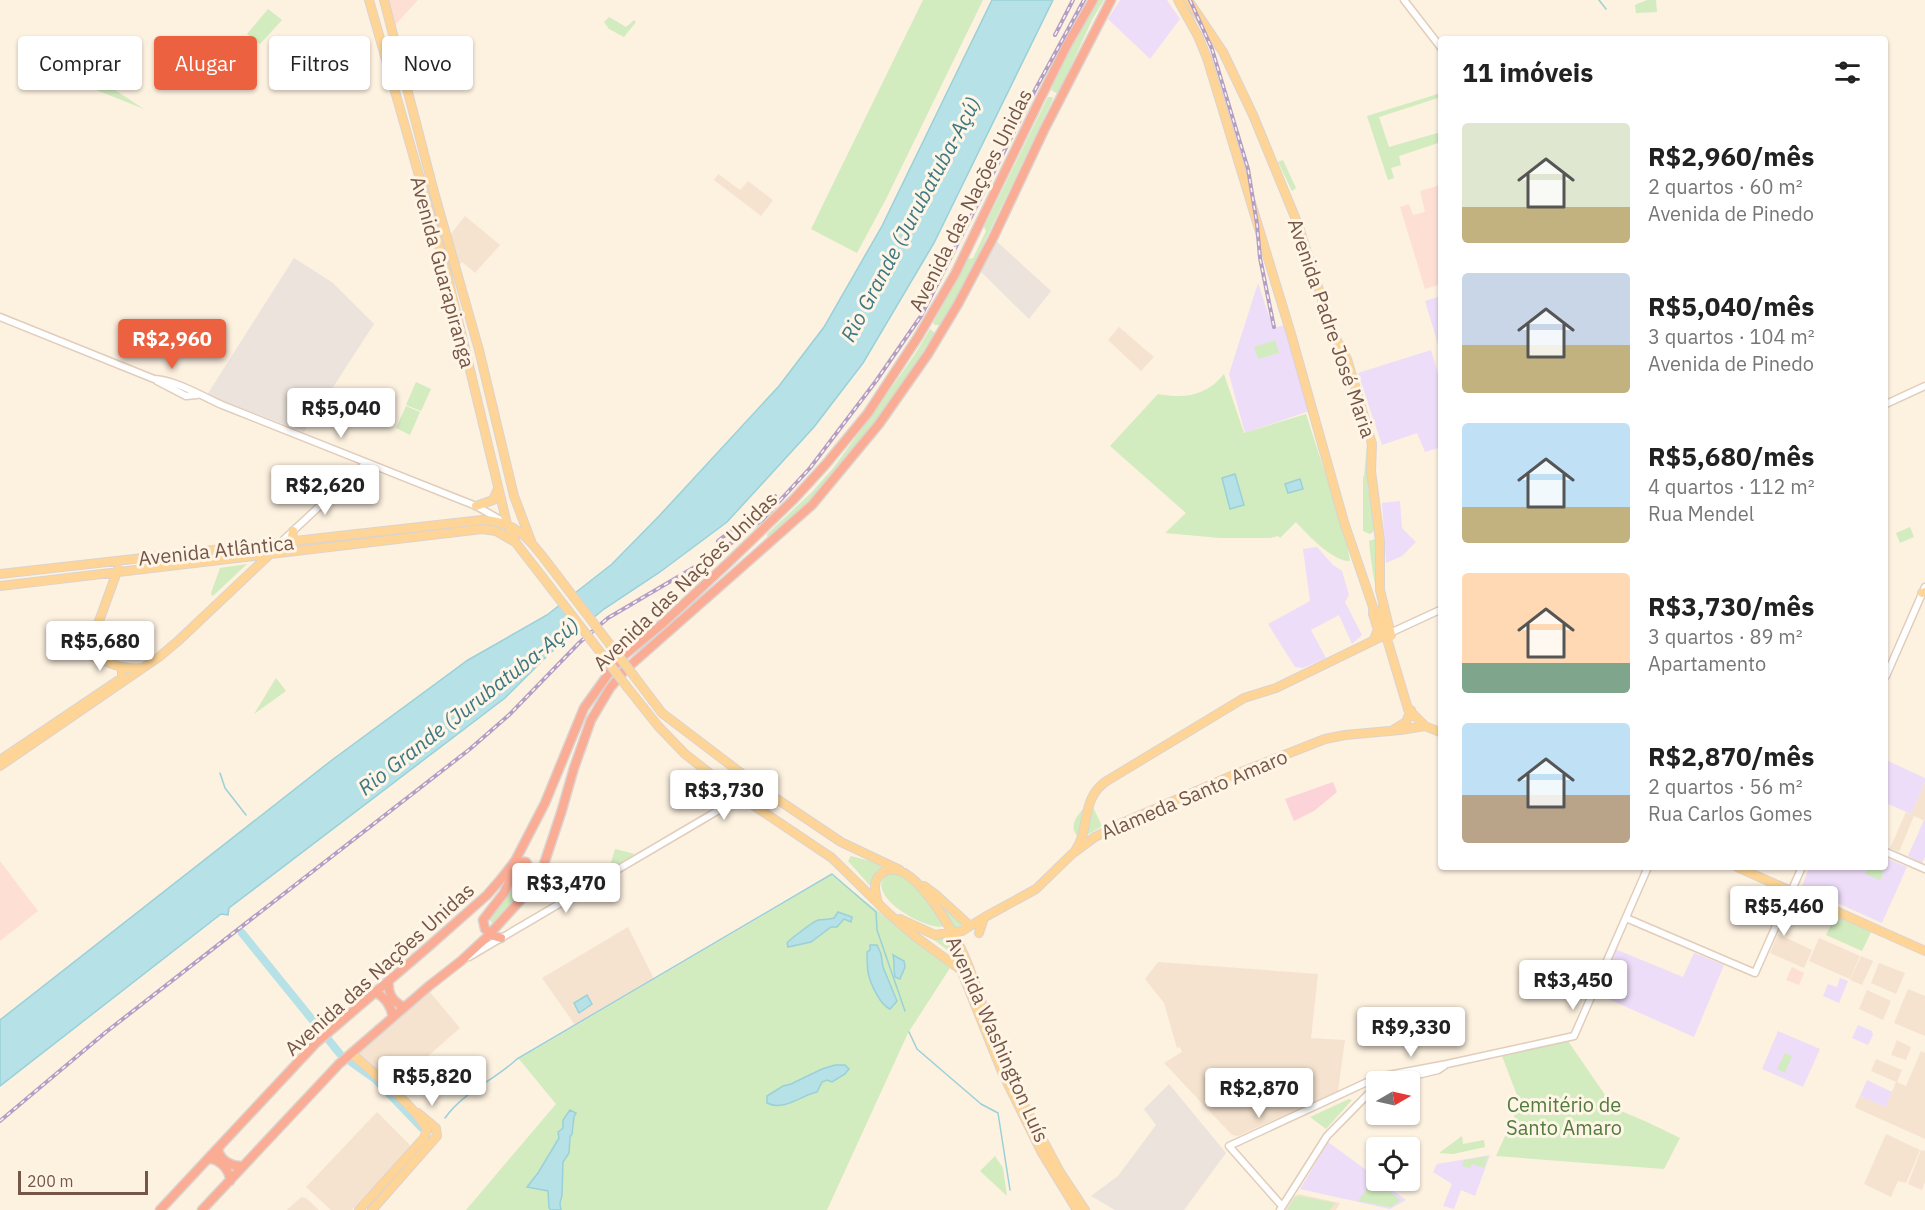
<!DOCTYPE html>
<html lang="pt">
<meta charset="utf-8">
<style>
body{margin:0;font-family:"IBM Plex Sans",sans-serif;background:#f2f2f2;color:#222;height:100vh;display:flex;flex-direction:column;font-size:22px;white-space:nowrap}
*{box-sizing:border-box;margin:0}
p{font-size:20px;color:#767676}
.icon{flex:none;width:33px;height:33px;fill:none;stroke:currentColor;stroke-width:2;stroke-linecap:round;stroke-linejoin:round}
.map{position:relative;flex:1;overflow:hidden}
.panel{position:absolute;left:1438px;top:36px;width:450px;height:834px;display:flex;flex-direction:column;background:#fff;border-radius:6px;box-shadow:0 2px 4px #0004}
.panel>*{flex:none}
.hud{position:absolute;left:18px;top:36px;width:570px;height:54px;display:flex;gap:12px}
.needle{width:39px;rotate:81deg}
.controls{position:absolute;left:1366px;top:1071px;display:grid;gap:12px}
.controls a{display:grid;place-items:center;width:54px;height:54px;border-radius:6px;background:#fff;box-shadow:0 2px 4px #0004;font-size:30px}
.scale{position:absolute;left:18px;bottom:15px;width:130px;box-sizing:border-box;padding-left:6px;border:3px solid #755647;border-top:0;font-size:16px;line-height:21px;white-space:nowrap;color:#755647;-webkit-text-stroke:4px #fff5e7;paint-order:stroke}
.price{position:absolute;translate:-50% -51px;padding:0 14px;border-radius:6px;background:#fff;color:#222;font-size:20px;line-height:39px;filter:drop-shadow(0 2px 3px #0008)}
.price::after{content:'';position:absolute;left:50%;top:36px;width:18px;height:14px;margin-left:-9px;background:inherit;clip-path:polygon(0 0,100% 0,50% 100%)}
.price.selected{background:#ec6240;color:#fff}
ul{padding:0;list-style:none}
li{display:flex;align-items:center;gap:18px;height:150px;padding:0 24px}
li span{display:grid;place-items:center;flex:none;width:168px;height:120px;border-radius:6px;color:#555}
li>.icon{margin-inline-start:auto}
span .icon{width:72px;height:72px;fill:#fffc;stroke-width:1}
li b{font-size:26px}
h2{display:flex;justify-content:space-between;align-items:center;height:72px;padding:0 24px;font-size:26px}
.chip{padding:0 21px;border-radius:6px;background:#fff;box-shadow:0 2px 4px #0004;font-size:21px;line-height:54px}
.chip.selected{background:#ec6240;color:#fff}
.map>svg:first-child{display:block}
</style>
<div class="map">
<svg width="1925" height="1210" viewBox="0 0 1925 1210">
<rect width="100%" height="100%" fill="#fdf1e0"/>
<path fill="#f5e3cf" d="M718,174L740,190L748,181L773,200L761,216L714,180Z
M465,216L500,245L475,273L462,262L459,265L450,235Z
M1119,327L1154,357L1141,371L1108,340Z
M1925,782V821L1914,816L1899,852L1890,848L1906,812L1911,814Z
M628,927L654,979L575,1025L542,978Z
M1778,934L1812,950L1804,968L1770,953Z
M1819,938L1860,956L1850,979L1809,961Z
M1861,956L1873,961L1862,985L1850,980Z
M1158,962L1318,974L1311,1038L1345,1040L1338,1091L1238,1136L1232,1135L1164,1063L1182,1052L1180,1047L1177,1048L1164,1003L1145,979Z
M1879,963L1905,973L1896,994L1871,983Z
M1908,989L1925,996V1036L1894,1023Z
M1867,990L1891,1001L1883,1020L1859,1009Z
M429,991L460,1028L394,1086L358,1053Z
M1897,1040L1911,1047L1906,1060L1891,1055Z
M1921,1051L1925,1053V1139L1856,1108L1855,1106L1860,1096L1886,1106L1896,1082L1871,1071L1876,1059L1902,1070L1897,1082L1906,1086Z
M377,1112L411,1146L352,1210H331L306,1187Z
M1886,1134L1920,1150L1906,1183L1898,1181L1891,1197L1864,1184Z
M1921,1150L1925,1151V1182L1922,1190L1908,1184Z
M1298,1194L1340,1203L1336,1210H1285L1293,1197Z
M301,1197L306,1198L319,1210H287Z"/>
<path fill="#fedfd4" d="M388,0H418L394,26Z
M1441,185V284L1425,289L1400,207L1409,204L1413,215L1425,212L1420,191Z
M0,861L38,911L0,941Z
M1792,967L1804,973L1799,985L1786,980Z"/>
<path fill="#ebe3dc" d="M993,238L1051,291L1029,319L977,268Z
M294,258L333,283L374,324L304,432L207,395Z
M1169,1084L1226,1153L1184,1210H1115L1091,1196L1118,1176L1156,1125L1144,1109Z"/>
<path fill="#eeddf9" d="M1120,0H1167L1180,19L1150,59L1108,19Z
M1258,283L1273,328L1285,325L1312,410L1245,433L1229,374Z
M1441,296H1442L1441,354L1425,301Z
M1431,350L1441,383V447L1425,452L1417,433L1382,445L1358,373Z
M1400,501L1402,528L1416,542L1402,556L1386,563L1382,503Z
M1317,547L1333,565L1342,571L1349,595L1345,602L1362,635L1352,644L1339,615L1311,630L1326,658L1303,668L1295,667L1268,624L1310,601L1303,549Z
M1886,760L1925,778V782L1911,814L1886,803Z
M1924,820L1925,821V857L1922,863L1908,856Z
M1886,858L1907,867L1882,923L1802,887L1809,867H1886Z
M1615,949L1683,977L1694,953L1724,965L1694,1037L1597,994Z
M1840,978L1848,981L1839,1003L1823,996L1828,984L1837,987Z
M1858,1025L1872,1031L1873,1035L1868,1045L1852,1038Z
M1778,1031L1820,1049L1803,1087L1762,1069Z
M1867,1080L1892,1092L1886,1107L1860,1096Z
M1328,1142L1377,1178V1180L1380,1181L1406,1200L1390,1209L1300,1189Z
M1490,1155L1475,1196L1461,1190L1454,1209L1443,1206L1452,1184L1433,1172L1437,1164Z"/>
<path fill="#fbd3d9" d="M1333,782L1337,792L1314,811L1294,821L1285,799Z"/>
<path fill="#d2ebbf" d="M923,0H983L886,199L857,253L811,229Z
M1098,0H1104L1093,18L1058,94L1051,90L1069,50Z
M1647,0H1656L1657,12L1636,13L1635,5Z
M268,9L282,20L260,44L247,34Z
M609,17L626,27L634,20L636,22L624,37L609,29L604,22Z
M98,79L144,109L94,89Z
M1441,93V97L1379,117L1389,147L1441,132V142L1399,156L1401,165L1391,168L1394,178L1388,180L1367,116Z
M1048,97H1053L1052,101L972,268L941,325H935L933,323L968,259L973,258L986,231L984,227L986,223Z
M1283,160L1296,188L1292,191L1278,162Z
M930,329L935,333L901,385L861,441L805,505L754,553L768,539L767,534L812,492L833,468L878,407L915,354Z
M1275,340L1279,353L1258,359L1254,347Z
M1224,374L1244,433L1306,414L1346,538L1350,561C1333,562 1307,534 1296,522L1280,538L1278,536L1270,538H1220L1165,533L1186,513L1110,446L1158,394C1184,399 1207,396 1224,374Z
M416,382L431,389L421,411L406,405Z
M406,406L420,412L410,435L396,428Z
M1367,443L1368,488L1372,503L1374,529L1373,532L1370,534L1363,531V477L1364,476Z
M1910,527L1914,537L1900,543L1896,533Z
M1375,539V585L1386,626C1376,595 1372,572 1369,541Z
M247,564L214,595L212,596L211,593L220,568Z
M276,678L286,691L254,714Z
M1090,801L1102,826L1086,836L1078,837C1066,824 1081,812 1090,801Z
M615,849L635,854L617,865H613L611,863Z
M851,856L870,861L885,868L878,872L872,888L848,861Z
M520,865H523C534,887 509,907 495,922L491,923L490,918L505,898Z
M1868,867H1875L1884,871L1880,880L1865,874Z
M890,873C918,873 932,906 945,926C928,933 857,892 890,873Z
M832,875L950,968L908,1033L827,1210H466L556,1104L519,1059Z
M939,904L961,924V927L953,930Z
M1835,916L1871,932L1862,951L1826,935Z
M923,932L950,936L964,962Z
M1568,1041L1614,1108L1647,1122L1680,1138L1664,1169L1496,1156L1520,1103L1502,1056Z
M1785,1053L1792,1056L1785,1073L1777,1069Z
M1349,1099L1352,1100L1326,1129L1310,1117Z
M1462,1136L1463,1144L1484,1140L1485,1147L1453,1154L1439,1153Z
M995,1156L1003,1168L1007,1196L980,1171Z
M1488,1156L1484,1168L1472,1164L1470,1168L1462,1166L1464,1160Z
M1373,1180L1401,1200L1391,1207L1358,1201Z
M1300,1196L1335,1203L1330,1210H1287L1295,1197Z"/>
<path fill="#b5e1e7" stroke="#9ad1d9" stroke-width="1.5" d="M992,0H1053L934,243L863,363L814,427L727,522L660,572L604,609L548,655L505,698L229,908L228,915L221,914L0,1086V1020L332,760L468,660L547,615L612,564L660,515L779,386L824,327L882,226Z
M1235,474L1244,505L1230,509L1222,478Z
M1300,479L1303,489L1288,493L1285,484Z
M838,912L852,917L851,922L844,919L837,927H831L811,942L788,947L787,943C789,940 814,921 818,920C824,919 828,920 834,918Z
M870,945H877L881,954L883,967L897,1001L890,1009C880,1005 870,983 868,972C867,965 867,958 867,952L870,950Z
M893,955L904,961L905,967L900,979L895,977C893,969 895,963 893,955Z
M587,995L592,1004L579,1013L574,1003Z
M835,1065H845L849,1069L845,1074L832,1082L827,1080L822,1082L817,1092C802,1095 783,1112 767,1103V1096L783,1086L791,1084L822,1069Z
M570,1110L576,1113L574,1117L572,1134L570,1137L569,1153L563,1162L562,1195L560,1203L561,1210H551L549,1208L548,1191L527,1187L538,1173L559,1138L558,1132L563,1128V1120Z"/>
<path fill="#fdf1e0" d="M574,590L596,619L582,632L559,602Z"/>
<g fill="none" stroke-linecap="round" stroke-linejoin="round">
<path stroke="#9ad1d9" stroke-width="1.5" d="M1599,0L1606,9
M220,773L225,788L246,815
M909,1032L917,1049L981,1104L998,1113L1010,1190
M445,1118C463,1092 495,1080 517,1059L832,874L876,912L877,930L905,1011"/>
<path stroke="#b5e1e7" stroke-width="8" d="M242,933L340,1054
M351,1062L375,1079L422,1128"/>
<g stroke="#e1cdbc" stroke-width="9">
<path id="minor" d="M1404,0L1442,49
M0,317L154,379C173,379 204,397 222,405L476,506L506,523
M157,381L186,396L197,395
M1886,404L1925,386
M280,543L366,463
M1390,633L1442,609
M1886,676L1925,587
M1886,852L1925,869
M1626,918L1755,973L1802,867
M469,957L736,800L746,787L744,776
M1389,1082L1438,1070L1444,1066
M1282,1206L1229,1146L1378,1077L1447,1064L1574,1036L1648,867
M1280,1210L1327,1136L1377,1085"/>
</g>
<g stroke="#dbd3cf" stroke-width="10">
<path id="major" d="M369,0L447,274L507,524L516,543L547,583
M384,0L434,192L479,350L514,496L531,541
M1178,0L1198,36L1207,58L1291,334L1344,522L1373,607L1378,612L1384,629L1408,709L1425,726L1442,733
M1188,0L1223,52L1253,115L1299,227L1332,331L1347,359L1372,444L1371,471L1380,541V590L1391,635
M476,506L493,500L497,491
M293,531L292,537L296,542
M118,569L87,654C105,661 123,671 143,668
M0,574L482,520C521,521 534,546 556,574
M0,586L482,529L496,531L515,542
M1922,593L1925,592
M1373,607V614L1378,630L1374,639
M634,676L662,713L762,789L841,842L900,870
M627,687L658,726L685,754L735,793L832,858L888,913L916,937L961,970L1002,1072L1042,1153L1077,1210
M1393,730L1406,722L1411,710
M0,760L122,678V667
M0,766L159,657L178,641L269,555
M1075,851C1091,828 1080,801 1105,782L1244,698L1276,688L1389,633
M1737,867L1925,951
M924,886L935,894L970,926
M878,903C876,894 872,884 879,876C908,843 959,942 967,962C983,1002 994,1044 1013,1082
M900,919L935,935L962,931L985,917L1036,889L1072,854L1095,837L1122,823L1231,776L1325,739L1345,735L1400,730L1425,726
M979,933L984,918
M351,1053C369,1069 419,1110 427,1130L424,1138L359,1210
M1022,1101L1060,1172L1085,1210
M372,1210L437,1136L436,1128L418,1113"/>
</g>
<g stroke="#dbd3cf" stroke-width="11">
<path id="highway" d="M515,861L526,862C532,870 530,880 527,889
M501,938L494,936L485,929L483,920L504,893L513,873L515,864
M389,980C387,993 392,1001 404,1007
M375,992C385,997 391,1005 393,1017
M220,1146L218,1150C221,1161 232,1167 243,1166
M208,1159C219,1158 230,1170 230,1181
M160,1210L316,1043L427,948L487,895L501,879L515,861L545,803L584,708L609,673L622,657L661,625L728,563L794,499L826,464L868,413L918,337L955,274L1039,101L1067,45L1093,0
M202,1210L339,1064L429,986L461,961L487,937L525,895L542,870L561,813L574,768L591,720L610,688L625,670L812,505L879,424L928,354L958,304L993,238L1044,130L1111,0"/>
</g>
<use href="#minor" stroke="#fff" stroke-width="6"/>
<use href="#major" stroke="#fed596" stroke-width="8"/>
<use href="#highway" stroke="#faac95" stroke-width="8"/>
<g stroke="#b39fc6" stroke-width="4">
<path id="rail" d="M1190,0L1212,49L1248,169L1257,224L1260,258L1274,327
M1055,35L1073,0
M718,541L775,496
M0,1121L106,1032L470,749L509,715L579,643L608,618L705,561L740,537L762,520L810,468L876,381L921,316L1035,90L1084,0"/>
</g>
<use href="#rail" stroke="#fff5e7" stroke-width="1.5" stroke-dasharray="4.5" stroke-linecap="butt"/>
<g stroke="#dbd3cf" stroke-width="10" stroke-linecap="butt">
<path id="major-bridge" d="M556,574L634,676
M547,583L627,687"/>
</g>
<use href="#major-bridge" stroke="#fed596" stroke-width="8"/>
</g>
<g text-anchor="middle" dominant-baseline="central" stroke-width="6" stroke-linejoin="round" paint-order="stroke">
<g font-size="20" fill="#755647" stroke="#fff5e7">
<text transform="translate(970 200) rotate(-63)">Avenida das Nações Unidas</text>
<text transform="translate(443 272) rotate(75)">Avenida Guarapiranga</text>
<text transform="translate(1332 328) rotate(71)">Avenida Padre José Maria</text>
<text transform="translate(216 550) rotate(-6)">Avenida Atlântica</text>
<text transform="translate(685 581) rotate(-44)">Avenida das Nações Unidas</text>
<text transform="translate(1194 794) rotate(-23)">Alameda Santo Amaro</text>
<text transform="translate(379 969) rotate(-42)">Avenida das Nações Unidas</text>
<text transform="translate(998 1039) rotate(66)">Avenida Washington Luís</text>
</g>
<g font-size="20" fill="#527b3e" stroke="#fff5e7">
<text x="1564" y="1104">Cemitério de<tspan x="1564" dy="23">Santo Amaro</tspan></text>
</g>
<g font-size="21" font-style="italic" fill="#3d7882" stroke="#fff5e7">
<text transform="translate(910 219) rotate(-62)">Rio Grande (Jurubatuba-Açú)</text>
<text transform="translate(468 706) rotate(-38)">Rio Grande (Jurubatuba-Açú)</text>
</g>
</g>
</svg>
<div class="controls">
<a><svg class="needle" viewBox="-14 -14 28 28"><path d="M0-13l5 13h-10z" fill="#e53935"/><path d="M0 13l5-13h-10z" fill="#767676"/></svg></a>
<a><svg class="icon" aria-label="locate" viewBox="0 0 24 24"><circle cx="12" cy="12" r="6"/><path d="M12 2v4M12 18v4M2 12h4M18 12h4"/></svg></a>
</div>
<div class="scale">200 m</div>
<b class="price selected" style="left:172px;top:370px">R$2,960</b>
<b class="price" style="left:341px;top:439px">R$5,040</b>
<b class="price" style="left:325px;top:516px">R$2,620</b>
<b class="price" style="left:100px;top:672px">R$5,680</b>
<b class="price" style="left:724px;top:821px">R$3,730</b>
<b class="price" style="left:566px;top:914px">R$3,470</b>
<b class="price" style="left:1784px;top:937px">R$5,460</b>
<b class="price" style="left:1573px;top:1011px">R$3,450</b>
<b class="price" style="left:1411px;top:1058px">R$9,330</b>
<b class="price" style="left:432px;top:1107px">R$5,820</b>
<b class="price" style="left:1259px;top:1119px">R$2,870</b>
<div class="hud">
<a class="chip">Comprar</a>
<a class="chip selected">Alugar</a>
<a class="chip">Filtros</a>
<a class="chip">Novo</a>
</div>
<section class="panel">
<h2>11 imóveis<svg class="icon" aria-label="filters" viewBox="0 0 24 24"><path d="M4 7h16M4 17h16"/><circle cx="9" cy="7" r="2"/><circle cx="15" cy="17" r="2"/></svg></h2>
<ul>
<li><span style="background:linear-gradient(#dfe7d0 70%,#c2b280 0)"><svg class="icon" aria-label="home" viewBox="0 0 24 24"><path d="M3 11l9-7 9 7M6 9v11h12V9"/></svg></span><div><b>R$2,960/mês</b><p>2 quartos · 60 m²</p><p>Avenida de Pinedo</p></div></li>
<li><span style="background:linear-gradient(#c9d6e8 60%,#c2b280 0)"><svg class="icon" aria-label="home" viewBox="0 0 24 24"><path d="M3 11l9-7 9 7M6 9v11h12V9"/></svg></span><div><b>R$5,040/mês</b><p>3 quartos · 104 m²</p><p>Avenida de Pinedo</p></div></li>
<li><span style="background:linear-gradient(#bfe0f5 70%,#c2b280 0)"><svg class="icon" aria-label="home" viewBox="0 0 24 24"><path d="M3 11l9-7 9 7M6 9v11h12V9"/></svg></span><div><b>R$5,680/mês</b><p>4 quartos · 112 m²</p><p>Rua Mendel</p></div></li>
<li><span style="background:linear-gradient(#ffd9b3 75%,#7fa58c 0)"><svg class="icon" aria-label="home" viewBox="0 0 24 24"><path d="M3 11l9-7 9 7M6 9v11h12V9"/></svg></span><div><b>R$3,730/mês</b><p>3 quartos · 89 m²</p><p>Apartamento</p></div></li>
<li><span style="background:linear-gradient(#bfe0f5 60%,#b9a48a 0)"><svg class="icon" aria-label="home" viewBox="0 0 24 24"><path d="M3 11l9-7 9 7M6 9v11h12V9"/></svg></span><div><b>R$2,870/mês</b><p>2 quartos · 56 m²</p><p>Rua Carlos Gomes</p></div></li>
</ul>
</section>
</div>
